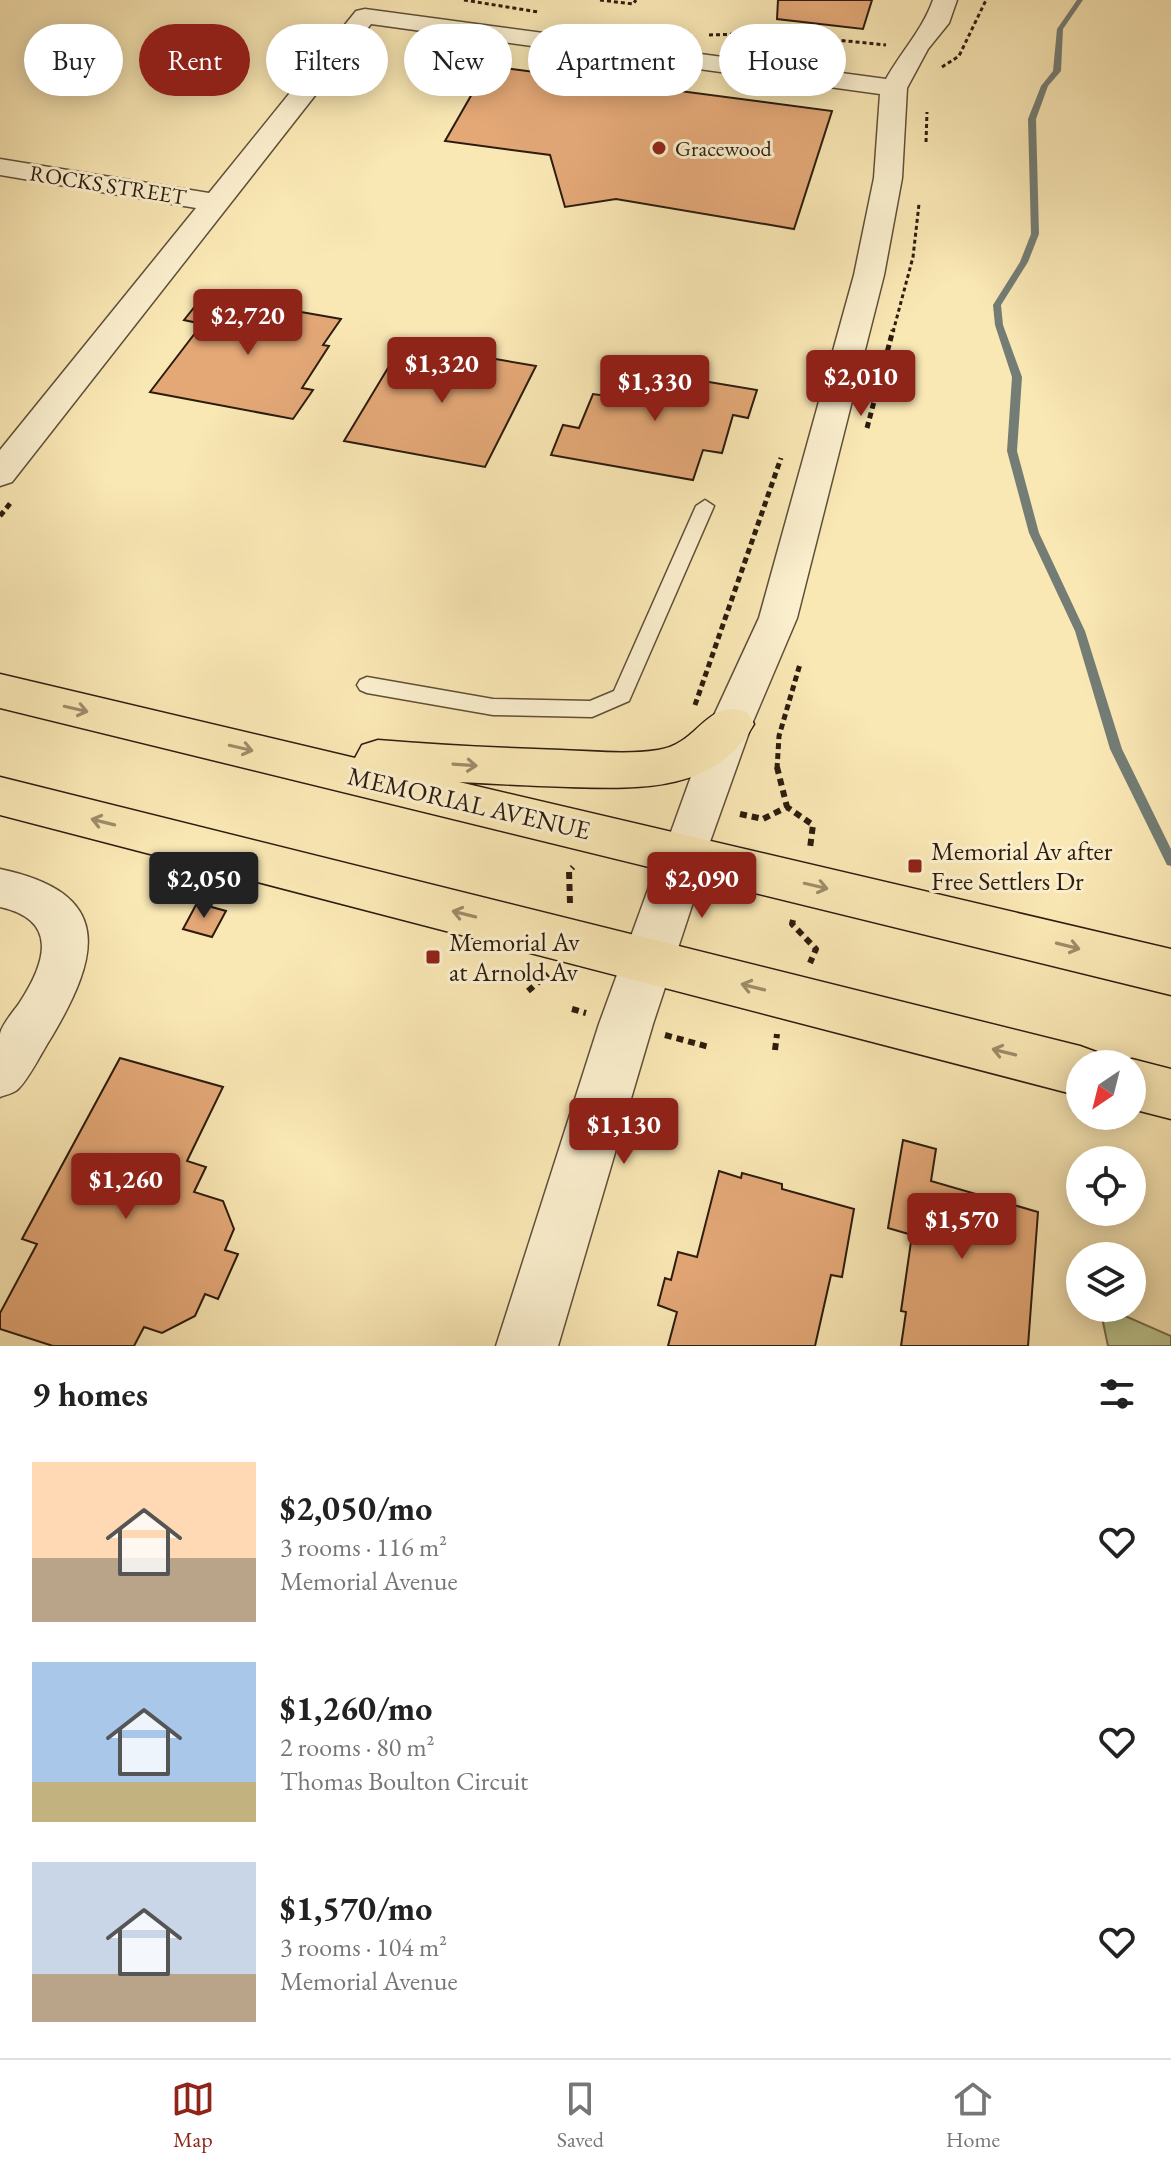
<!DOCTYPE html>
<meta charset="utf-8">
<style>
body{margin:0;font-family:"EB Garamond",serif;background:#f2f2f2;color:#222;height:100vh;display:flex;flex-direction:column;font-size:30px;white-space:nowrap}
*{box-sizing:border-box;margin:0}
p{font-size:26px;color:#767676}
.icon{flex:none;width:44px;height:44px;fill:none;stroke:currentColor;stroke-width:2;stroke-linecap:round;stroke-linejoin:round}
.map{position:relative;height:1346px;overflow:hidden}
.panel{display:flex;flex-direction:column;background:#fff;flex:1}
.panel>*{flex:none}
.banner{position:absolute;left:24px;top:24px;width:1124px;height:72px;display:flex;gap:16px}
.needle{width:52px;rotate:215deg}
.tools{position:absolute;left:1066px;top:1050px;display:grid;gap:16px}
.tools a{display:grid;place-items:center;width:80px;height:80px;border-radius:50%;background:#fff;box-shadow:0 4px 20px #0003;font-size:40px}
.price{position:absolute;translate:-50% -68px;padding:0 18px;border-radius:8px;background:#8f2418;color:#fff;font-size:26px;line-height:52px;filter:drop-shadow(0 2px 4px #0008)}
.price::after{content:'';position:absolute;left:50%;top:48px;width:24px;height:18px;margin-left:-12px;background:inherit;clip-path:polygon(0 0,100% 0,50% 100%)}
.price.on{background:#222;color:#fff}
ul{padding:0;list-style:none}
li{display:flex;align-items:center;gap:24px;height:200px;padding:0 32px}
li span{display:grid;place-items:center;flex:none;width:224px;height:160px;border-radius:0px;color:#555}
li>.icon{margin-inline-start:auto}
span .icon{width:96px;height:96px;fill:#fffc;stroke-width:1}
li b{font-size:34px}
h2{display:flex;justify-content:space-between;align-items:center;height:96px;padding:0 32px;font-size:34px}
.tag{padding:0 28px;border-radius:36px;background:#fff;box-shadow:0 4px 20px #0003;font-size:28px;line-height:72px}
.tag.on{background:#8f2418;color:#fff}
.tabs{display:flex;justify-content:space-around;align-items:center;height:112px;border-top:2px solid #e0e0e0;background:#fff;font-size:22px;color:#767676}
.tabs a{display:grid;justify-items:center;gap:4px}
.tabs .on{color:#8f2418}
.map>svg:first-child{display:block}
</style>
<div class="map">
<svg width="1171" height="1346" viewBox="0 0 1171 1346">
<rect width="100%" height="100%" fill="#f9e7b4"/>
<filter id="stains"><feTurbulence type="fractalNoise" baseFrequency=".0025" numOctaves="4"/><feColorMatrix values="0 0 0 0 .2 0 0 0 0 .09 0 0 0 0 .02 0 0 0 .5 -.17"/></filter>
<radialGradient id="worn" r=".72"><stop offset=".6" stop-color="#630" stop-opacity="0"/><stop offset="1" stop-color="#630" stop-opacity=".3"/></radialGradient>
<path fill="#bcc58e" stroke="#74704e" stroke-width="2" d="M1100,1308H1107L1171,1336V1346H1108Z"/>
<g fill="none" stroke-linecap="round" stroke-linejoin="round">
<path fill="#737d75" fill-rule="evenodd" d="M1077,0H1083L1063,29L1061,71L1048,86L1036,119L1039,234L1028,262L1001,305L1003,325L1022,377L1017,451L1039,533L1085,631L1122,749L1171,849V866L1167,865L1110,749L1075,631L1029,533L1007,451L1012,377L995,325L993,305L1020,262L1031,234L1028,119L1041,86L1053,71L1057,29Z"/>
</g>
<path fill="#e4a877" stroke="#2c1c0f" stroke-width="2" d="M778,0H872L863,29L777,19Z
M488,66L832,111L794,229L616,199L565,207L550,155L445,141Z
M204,295L341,319L323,345L329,346L302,388L313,390L293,419L150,392L202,324L184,320Z
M403,343L536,366L485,467L344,441Z
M619,367L757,390L748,418L733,415L722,453L703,450L693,480L551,455L563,425L579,428L593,394L607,396Z
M197,903L226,911L212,937L183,929Z
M120,1058L223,1087L187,1161L206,1167L194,1192L223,1201L234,1229L225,1250L238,1254L218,1299L205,1294L195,1316L162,1333L144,1327L134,1346H53L0,1329V1313L37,1244L22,1239Z
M903,1140L936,1149L931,1181L1038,1212L1028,1346H901L906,1312L901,1311L912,1235L888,1228Z
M719,1171L741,1178L742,1173L782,1184V1189L854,1209L842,1277L831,1275L815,1346H668L677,1312L658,1305L665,1278L671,1280L678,1252L697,1257Z"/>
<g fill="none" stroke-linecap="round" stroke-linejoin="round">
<g stroke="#5f4f38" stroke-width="3">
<path id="service" d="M705,500L714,506L629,701L592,717L493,715L367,693L360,690L357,685L360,680L367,677L493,699L590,701L614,691L696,506Z"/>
</g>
<g stroke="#5f4f38" stroke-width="3">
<path id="minor" d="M933,0H957L949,23L928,49L907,88L902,178L884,275L797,618L752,724L701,867L685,872L669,867L663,854L710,724L759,618L854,275L874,178L880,94L371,24L12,482L0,486V450L196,208L0,175V159L209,193L356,11L365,9L886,79C901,52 923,29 933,0Z
M0,869C114,893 101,954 51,1038C43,1050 28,1081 17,1090C14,1093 5,1095 0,1097C0,1077 0,1053 0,1034C2,1024 14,1011 20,1002C46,962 59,920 0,907Z"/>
</g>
<g stroke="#5f4f38" stroke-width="3">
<path id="tertiary" d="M685,834L702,840L709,854L653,1024L558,1346H496L599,1024L661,854L668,840Z"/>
</g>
<g stroke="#2c1c0f" stroke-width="3">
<path id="primary" d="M0,674L355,758L362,745L378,740C439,745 500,748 561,750C593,751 626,755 658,750C700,744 705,698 747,712L754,724C716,793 638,789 569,787C533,786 496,784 459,782L1171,949V995L0,708Z
M0,777L1080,1046L1099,1053L1104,1064H1080V1096L0,815Z
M1132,1059L1171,1069V1119L1132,1109V1064H1118Z"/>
</g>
<path stroke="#2c1c0f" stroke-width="3" stroke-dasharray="4 3" stroke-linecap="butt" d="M464,0L538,12
M600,0L633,4L636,0
M709,35L768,33L886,45
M942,67L959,56L986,0
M926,142L927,112
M893,332L913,257L919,204"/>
<path stroke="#2c1c0f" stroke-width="5" stroke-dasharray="6 4" stroke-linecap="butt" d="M867,428L893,330
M0,516L12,501
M695,705L781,458
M777,769L779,736L800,664"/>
<path stroke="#2c1c0f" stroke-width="6" stroke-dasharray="7 5" stroke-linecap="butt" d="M777,767L787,807
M740,814L763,819L787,807L813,825L810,848
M570,903L569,871L573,867
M793,920L792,924L816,949L810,963
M528,991L548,974
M572,1009L586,1013
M665,1035L709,1047
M775,1050L777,1034"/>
<use href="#service" fill="#fbefce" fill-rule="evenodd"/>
<use href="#minor" fill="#fbefce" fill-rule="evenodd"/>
<use href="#tertiary" fill="#fbefce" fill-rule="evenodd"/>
<use href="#primary" fill="#f9e7b4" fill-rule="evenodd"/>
</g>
<defs><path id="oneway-shaft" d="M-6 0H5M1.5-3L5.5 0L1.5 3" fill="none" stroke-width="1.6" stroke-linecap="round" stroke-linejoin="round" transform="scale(2)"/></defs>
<g stroke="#9d8c6a">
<use href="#oneway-shaft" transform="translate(76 709) rotate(13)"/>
<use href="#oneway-shaft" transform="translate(241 748) rotate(13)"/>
<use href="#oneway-shaft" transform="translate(465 765) rotate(4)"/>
<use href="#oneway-shaft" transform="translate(103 822) rotate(-166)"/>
<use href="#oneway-shaft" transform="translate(816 886) rotate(13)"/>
<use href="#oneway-shaft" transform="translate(464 914) rotate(-166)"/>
<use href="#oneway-shaft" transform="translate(1068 946) rotate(14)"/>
<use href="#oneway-shaft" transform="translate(753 987) rotate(-166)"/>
<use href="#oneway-shaft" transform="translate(1004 1052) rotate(-166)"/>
</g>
<g fill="#8f2418" stroke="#fbefce" stroke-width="3">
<circle cx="659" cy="148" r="8"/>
<rect x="907" y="858" width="16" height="16" rx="4"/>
<rect x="425" y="949" width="16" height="16" rx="4"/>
</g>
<g text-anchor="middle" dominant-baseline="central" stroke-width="6" stroke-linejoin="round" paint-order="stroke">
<g font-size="22" fill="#2c1c0f" stroke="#fbefce" text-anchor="start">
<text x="675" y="148">Gracewood</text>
</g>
<g font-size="22" fill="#2c1c0f" stroke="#fbefce">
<text transform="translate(108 185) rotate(9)">ROCKS STREET</text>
</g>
<g font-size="26" fill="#2c1c0f" stroke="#fbefce">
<text transform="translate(469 803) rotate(13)">MEMORIAL AVENUE</text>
</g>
<g font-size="26" fill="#2c1c0f" stroke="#fbefce" text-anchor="start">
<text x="931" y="851">Memorial Av after<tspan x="931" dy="30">Free Settlers Dr</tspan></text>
<text x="449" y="942">Memorial Av<tspan x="449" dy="30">at Arnold Av</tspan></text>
</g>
</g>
<rect width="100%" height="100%" filter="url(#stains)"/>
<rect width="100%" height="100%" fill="url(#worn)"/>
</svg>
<div class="tools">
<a><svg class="needle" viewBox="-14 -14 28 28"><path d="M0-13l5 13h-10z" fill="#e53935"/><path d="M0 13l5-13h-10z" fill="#767676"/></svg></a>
<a><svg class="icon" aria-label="locate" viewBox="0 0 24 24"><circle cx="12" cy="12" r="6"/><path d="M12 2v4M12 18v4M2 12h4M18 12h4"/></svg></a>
<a><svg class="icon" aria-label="layers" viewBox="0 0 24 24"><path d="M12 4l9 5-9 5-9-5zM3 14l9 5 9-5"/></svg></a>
</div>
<b class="price" style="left:248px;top:357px">$2,720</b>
<b class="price" style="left:442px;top:405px">$1,320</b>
<b class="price" style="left:861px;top:418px">$2,010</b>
<b class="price" style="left:655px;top:423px">$1,330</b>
<b class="price on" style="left:204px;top:920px">$2,050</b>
<b class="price" style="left:702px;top:920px">$2,090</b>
<b class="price" style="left:624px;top:1166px">$1,130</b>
<b class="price" style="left:126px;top:1221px">$1,260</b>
<b class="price" style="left:962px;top:1261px">$1,570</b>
<div class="banner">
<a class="tag">Buy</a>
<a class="tag on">Rent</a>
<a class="tag">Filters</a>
<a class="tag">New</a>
<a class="tag">Apartment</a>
<a class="tag">House</a>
</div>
</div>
<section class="panel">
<h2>9 homes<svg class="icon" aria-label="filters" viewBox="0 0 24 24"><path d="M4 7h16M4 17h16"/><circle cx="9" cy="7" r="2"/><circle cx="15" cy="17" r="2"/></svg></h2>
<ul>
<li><span style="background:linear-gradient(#ffd9b3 60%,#b9a48a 0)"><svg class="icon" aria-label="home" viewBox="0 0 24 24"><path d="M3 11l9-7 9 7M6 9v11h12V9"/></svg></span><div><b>$2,050/mo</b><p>3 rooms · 116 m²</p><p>Memorial Avenue</p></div><svg class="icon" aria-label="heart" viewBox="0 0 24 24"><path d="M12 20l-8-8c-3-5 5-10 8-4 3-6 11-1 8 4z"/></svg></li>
<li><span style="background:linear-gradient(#a9c7e8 75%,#c2b280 0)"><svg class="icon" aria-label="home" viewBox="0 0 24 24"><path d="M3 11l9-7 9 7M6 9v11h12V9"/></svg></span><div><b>$1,260/mo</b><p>2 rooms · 80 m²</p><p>Thomas Boulton Circuit</p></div><svg class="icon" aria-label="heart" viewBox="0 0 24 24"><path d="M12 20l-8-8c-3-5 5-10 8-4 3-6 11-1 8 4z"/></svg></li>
<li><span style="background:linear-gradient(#c9d6e8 70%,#b9a48a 0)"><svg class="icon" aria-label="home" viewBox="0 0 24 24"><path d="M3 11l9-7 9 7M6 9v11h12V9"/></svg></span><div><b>$1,570/mo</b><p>3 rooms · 104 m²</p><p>Memorial Avenue</p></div><svg class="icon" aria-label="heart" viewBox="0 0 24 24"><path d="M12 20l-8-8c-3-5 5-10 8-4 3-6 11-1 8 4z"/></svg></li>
</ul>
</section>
<nav class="tabs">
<a class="on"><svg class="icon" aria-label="map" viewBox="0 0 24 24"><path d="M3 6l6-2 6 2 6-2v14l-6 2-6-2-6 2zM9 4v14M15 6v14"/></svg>Map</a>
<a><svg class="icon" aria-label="saved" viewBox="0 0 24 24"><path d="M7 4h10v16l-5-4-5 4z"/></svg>Saved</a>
<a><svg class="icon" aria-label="home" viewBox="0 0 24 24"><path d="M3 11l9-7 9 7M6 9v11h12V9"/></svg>Home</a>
</nav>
